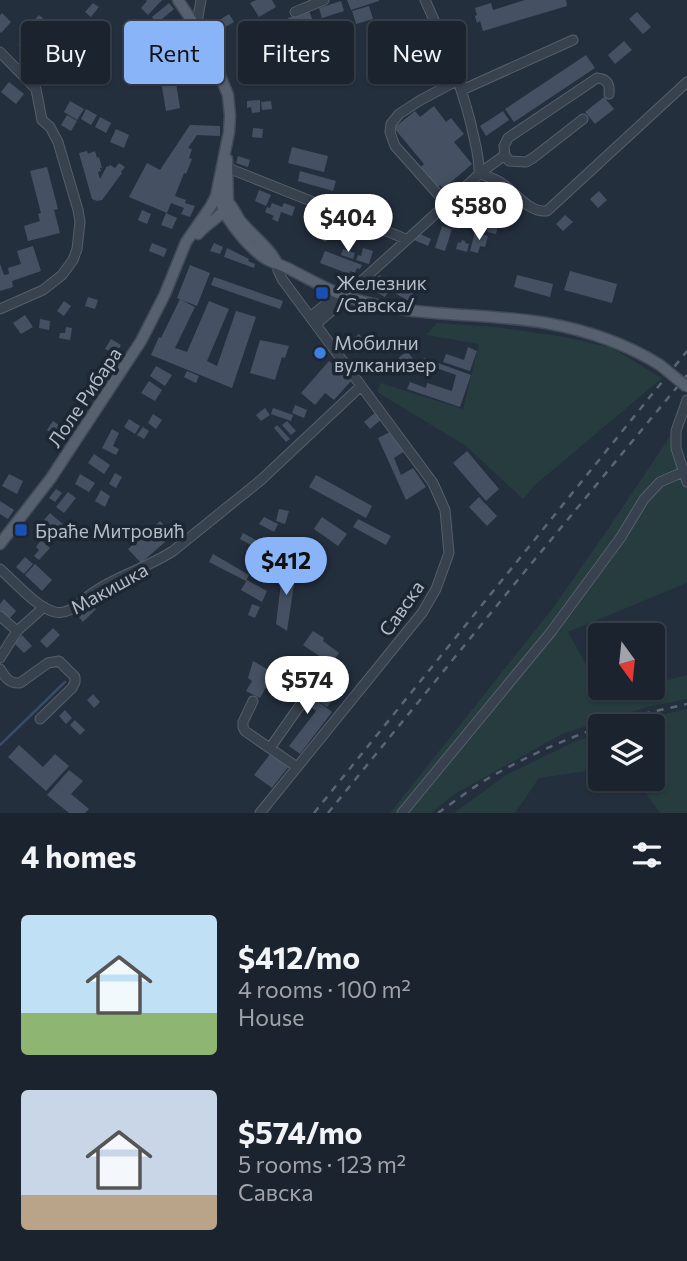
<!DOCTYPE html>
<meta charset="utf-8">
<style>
body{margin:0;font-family:Commissioner,sans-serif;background:#282f3a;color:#f1f3f6;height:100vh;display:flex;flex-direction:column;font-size:26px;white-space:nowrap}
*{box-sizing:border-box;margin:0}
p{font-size:23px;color:#a0a4aa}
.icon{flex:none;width:38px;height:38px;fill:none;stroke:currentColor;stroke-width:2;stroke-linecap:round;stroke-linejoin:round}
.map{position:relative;height:813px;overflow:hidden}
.details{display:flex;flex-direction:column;background:#1b232e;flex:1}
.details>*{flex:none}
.top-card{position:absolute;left:21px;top:21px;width:646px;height:63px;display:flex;gap:14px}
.needle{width:46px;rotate:165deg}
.fabs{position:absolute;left:588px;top:623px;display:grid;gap:14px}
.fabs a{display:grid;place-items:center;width:77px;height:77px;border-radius:7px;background:#1b232e;box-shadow:0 2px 5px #0004,0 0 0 2px #39404a;font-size:35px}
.price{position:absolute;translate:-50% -60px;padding:0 16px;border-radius:24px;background:#fff;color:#222;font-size:23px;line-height:46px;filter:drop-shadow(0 2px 4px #0008)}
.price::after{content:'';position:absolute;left:50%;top:42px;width:21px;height:16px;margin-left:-10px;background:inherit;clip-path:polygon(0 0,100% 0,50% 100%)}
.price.on{background:#8ab4f8;color:#111}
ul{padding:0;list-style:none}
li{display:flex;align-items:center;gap:21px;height:175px;padding:0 21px}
li span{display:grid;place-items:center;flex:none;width:196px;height:140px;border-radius:7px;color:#555}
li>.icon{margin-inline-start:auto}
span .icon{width:84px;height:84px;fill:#fffc;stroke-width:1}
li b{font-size:30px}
h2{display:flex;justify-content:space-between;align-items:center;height:84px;padding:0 21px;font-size:30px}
.chip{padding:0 24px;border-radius:7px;background:#1b232e;box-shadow:0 2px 5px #0004,0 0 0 2px #39404a;font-size:24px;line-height:63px}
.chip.on{background:#8ab4f8;color:#111}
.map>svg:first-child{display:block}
</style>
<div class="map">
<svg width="687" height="813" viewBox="0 0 687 813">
<rect width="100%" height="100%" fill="#242f3e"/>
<path fill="#263c3f" d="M29,32L55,56L43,70L17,45Z
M437,323L495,327L565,337L612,348L662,378L535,485L523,499L466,446L377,392L381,383L463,409L479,344L426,335Z
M681,420L676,448L687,482V583L568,632L585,663L600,671V688H632L635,689L653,688V684L687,675V699L647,707L562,734L453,795L432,813H390L553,608L608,529Z
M687,709V813H660L636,779H653V726H618L633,721Z
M600,733V769L539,778L515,813H454L506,775L574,742Z"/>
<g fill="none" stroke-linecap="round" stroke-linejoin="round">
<path stroke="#394c67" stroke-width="2.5" d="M0,745L65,682"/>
</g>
<path fill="#455162" d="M145,0H162L148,15L141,8L147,1Z
M256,0H272L276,7L259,17L250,3Z
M347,0H379V1L351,10Z
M525,0H566L567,6L483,31L480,21L477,23L475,16L477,15L475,8L491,3L493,10Z
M341,1L344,11L322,18L319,8Z
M93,3L99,7L91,17L85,12Z
M169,3L174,9L157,23L152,17Z
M369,6L373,19L356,24L352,11Z
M309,11L313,21L291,28L288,18Z
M637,12L651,27L643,34L629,19Z
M2,13L11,22L1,33L0,32V15Z
M229,14L234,22L222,29L223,31L217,35L211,25Z
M39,15L48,23L39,33L30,25Z
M133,21L144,29L135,40L125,31Z
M624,41L632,50L615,64L608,55Z
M274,43L276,49L243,59L240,49L253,45L254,49Z
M148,44L158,52L151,61L141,52Z
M176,49L181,57L171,63L167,54Z
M291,52L293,63L267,69L265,60L278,58L277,55Z
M586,55L595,68L514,122L505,109Z
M329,56L331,64L310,69L309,61Z
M174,70L180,108L166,111L160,75Z
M261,74L263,84L250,86L248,76Z
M9,82L24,94L16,104L1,92Z
M604,97L614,109L595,124L585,112Z
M260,100V112L252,113L251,107L247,108V101Z
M70,101L84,109L77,120L64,112Z
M271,101L272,109L262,110L261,102Z
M434,106L446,122L451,118L464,134L454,142L472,164L443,189L440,185L437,187L420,168L424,164L394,128L415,111L420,117Z
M86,109L97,115L91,125L81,119Z
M503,111L509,120L486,136L480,126Z
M67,115L77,121L71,131L61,125Z
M100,117L111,123L106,133L95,127Z
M190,125L220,126V136L197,135L188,148L192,149L189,158L192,159L186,174L184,173L175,196L186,200L185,203L195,206L190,217L181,214L184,208L171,203L167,213L129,197L147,163L160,170Z
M253,128L263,129L262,138L252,137Z
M116,129L129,135L124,148L110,142Z
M292,147L328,156L324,172L288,163Z
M87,151L88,154L95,151L97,158L99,157L102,168H100L101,171L98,172L100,179L107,166L108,167L110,165L115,168L119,163L125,167L121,172L122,173L102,200L97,201L92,199L79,153Z
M238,156L250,160L248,167L236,163Z
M47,167L58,209L54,210L60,233L28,241L24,226L40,221L38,214L41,213L30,171Z
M300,171L336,181L333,191L298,181Z
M259,190L271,195L266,206L255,201Z
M599,191L607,200L598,208L590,199Z
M482,198L492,201L489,214L479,211Z
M272,203L282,207L284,203L295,207L292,216L281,212L278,222L272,219L274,216L265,212L267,207L270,208Z
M142,210L151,214L147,224L138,220Z
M166,213L177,218L172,229L161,225Z
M491,214L500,217L496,234L487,232Z
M472,215L477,217L474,229L461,226L463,219L471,220Z
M565,215L573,222L563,231L556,224Z
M325,216L335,219L326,242L322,240L324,233L319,231L321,226L326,228L328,225L322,223Z
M442,226L452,229L445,251L435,248Z
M475,232L488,236L485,247L480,246L478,253L470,251Z
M420,234L431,239L428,246L414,240Z
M462,240L465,241V243L469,244L467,252L456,249L458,242L461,243Z
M152,243L167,249L164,257L149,251Z
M214,243L223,247L220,254L210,251Z
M33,246L41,271L12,281L13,287L0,291V264L4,275L9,274L8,268L21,264L17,251Z
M227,248L249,259L248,261L255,264L254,268L224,257Z
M363,248L373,251L369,264L356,260L358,255L361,256Z
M343,249L355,253L353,259L341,255Z
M325,251L362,265L360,269L357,268L355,273L350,271L349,274L320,263Z
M190,265L210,273L197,306L177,298Z
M570,271L617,284L612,303L564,290Z
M379,275L413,293L409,301L389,290L385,297L371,289Z
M517,275L553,284L550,297L514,287Z
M214,277L283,301L280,309L211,285Z
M88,297L98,300L95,309L85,306Z
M180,299L195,307L175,348L187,352L209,301L229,309L207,361L217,366L236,311L256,317L232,388L151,355L159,337L161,338Z
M64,301L71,306L64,316L57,311Z
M25,315L33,327L21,334L13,323Z
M40,319L50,321L49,330L39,328Z
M66,327L72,328L70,340L59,338L60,333H65Z
M359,334L368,345L357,354L348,343Z
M111,339L121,345L116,354L105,349Z
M260,340L289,346L285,358L282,357L275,380L250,373Z
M468,347L477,351L470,371L443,362L446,354L464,360Z
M407,351L413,359L400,370L394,362Z
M424,358L471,375L460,407L407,389L410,382L426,388L427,383L452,391L456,375L422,363Z
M103,361L113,366L110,373L100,367Z
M329,361L351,381L334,400L325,393L315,405L301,393Z
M156,366L172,375L165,386L150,376Z
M187,371L199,376L196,383L184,377Z
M149,381L162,390L155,401L141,393Z
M295,405L307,410L304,418L292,413Z
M265,408L270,415L261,421L256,415Z
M273,408L293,415L291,421L271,414Z
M377,411L383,418L370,429L364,422Z
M153,414L162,420L156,429L148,423Z
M129,419L140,426L135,434L124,427Z
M53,421L63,428L58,437L47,430Z
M287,421L296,431L291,435L282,425Z
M277,425L290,439L286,442L274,428Z
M143,427L149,431L144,439L137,435Z
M112,429L119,433L113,446L119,449L116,455L102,448Z
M390,432L405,451L394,458L401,475L413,468L426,487L406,500L378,438Z
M467,451L499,489L486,501L453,463Z
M94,454L110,465L104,474L88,463Z
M115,473L122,477L116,488L109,484Z
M9,474L23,481L17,494L2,486Z
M80,474L95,483L89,492L75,484Z
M316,475L372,506L366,518L309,487Z
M56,489L62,493L55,502L49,498Z
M101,490L110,496L105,507L95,501Z
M68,492L76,498L64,513L56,507Z
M479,497L497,516L487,526L469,507Z
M0,501L14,510L8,519L0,514Z
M279,509L289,511L285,524L276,521Z
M50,513L65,526L59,533L44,520Z
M264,517L278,524L274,532L259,524Z
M322,517L347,534L338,546L314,529Z
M358,519L391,536L386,545L353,527Z
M160,521L173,535L141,563L128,549Z
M43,522L58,534L51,542L36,530Z
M243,533L265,545L262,551L240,539Z
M273,537L283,541L277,555L267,551Z
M41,540L50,548L39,560L34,556L39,550L36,547Z
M213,554L249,575L246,581L209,562Z
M260,555L274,563L270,571L256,563Z
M25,557L33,564L24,574L16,567Z
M35,564L52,580L42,591L25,575Z
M283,566L296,571L287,631L276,624Z
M247,580L267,591L262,602L241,590Z
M4,599L16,611L9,619L0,610V604Z
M89,602L96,609L83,622L77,615Z
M252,604L260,607L255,618L248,615Z
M53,628L60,635L47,648L40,641Z
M313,631L324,638L323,641L339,653L331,664L303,645Z
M22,635L32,646L24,653L14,643Z
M253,661L274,673L260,698L246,691L252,681L248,678Z
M283,675L332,712L300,754L289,746L316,711L278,682Z
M317,685L334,698L327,707L310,695Z
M93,694L100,702L94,708L87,700Z
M65,710L72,718L66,724L59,716Z
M75,720L85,730L80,735L70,725Z
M19,745L43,767L55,754L69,766L46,791L8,757Z
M271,753L289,766L272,788L254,775Z
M69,770L83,781L71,794L89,809L85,813H69L47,795Z"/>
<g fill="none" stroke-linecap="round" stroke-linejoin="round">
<g stroke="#565f6c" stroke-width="11">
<path id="minor" d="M425,0C444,41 460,81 471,124C474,140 480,157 479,173
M295,12L324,0
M196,28L201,0
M0,52L36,89L42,120L50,127L58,142L78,210L80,222L77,249L73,260L62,275L43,290L0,309
M462,90L573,40
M505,155L509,161L526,162L533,158L583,119
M228,168L406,239
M479,173C486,176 493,178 500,182C515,191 528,213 547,211L687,82
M446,203L395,146L390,132L391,124L399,114L419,101L458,80
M310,317L331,300L345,296
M316,324L336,307L345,296L475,178C480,172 497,161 505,155L504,146L508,138L597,78C608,79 610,85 609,94
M687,400L676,431V448L687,482
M0,569C14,581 37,608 55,612C68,615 77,605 87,597C113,577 145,569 173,551L261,480L361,386
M0,616L17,631
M0,658L17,631L44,607
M0,669C5,677 9,684 20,683L48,663L59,661L75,677V682L72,688L40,719
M253,701L243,722V727L245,731L297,767
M270,748L301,704
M260,813L422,613L436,589L449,553L445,510L433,483L282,279L278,270L277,263
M402,813L551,632L621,537L644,499L660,482L683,472"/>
</g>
<g stroke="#414a57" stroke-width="13">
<path id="major" d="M218,187C220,196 221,206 225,213C233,228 253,252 268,260C276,264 285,266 293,271C311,280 330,291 350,298C413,318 481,312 546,323C585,330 625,343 660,365
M226,200C232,205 235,212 239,219C250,234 268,245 277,263
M198,234C207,223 221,217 228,206L227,159
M0,544L51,478L141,341L165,294L186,242L211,206L216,196L229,132L230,116L228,95L214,61L192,21L178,0"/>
</g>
<use href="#minor" stroke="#38414e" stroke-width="9"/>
<use href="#major" stroke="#56606e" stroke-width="10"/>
<path stroke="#5a6575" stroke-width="2.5" stroke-dasharray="7 7" stroke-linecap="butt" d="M603,726L625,718L687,704
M314,813L687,351
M328,813L512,587L687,375
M438,813C454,802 470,789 487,779C523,758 561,741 600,727"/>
<g stroke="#414a57" stroke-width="13" stroke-linecap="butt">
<path id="major-bridge" d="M660,365L687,387"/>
</g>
<use href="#major-bridge" stroke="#56606e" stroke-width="10"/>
</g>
<g fill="#1a4fb4" stroke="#1d2633" stroke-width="2.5">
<rect x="315" y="286" width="14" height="14" rx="3.5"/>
<rect x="14" y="523" width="14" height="14" rx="3.5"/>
</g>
<circle fill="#3f7fe0" stroke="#1d2633" stroke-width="2.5" cx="320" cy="353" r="7"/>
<g text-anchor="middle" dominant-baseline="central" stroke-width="7" stroke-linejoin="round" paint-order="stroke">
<g font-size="19" fill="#b4bcc9" stroke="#1d2633" text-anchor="start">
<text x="336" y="282">Железник<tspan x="336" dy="22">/Савска/</tspan></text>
<text x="334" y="342">Мобилни<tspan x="334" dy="22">вулканизер</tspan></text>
<text x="35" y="530">Браће Митровић</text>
</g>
<g font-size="19" fill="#b4bcc9" stroke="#1d2633">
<text transform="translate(84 397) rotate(-56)">Лоле Рибара</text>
<text transform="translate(109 588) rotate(-29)">Макишка</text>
<text transform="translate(401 608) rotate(-55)">Савска</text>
</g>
</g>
</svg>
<div class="fabs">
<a><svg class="needle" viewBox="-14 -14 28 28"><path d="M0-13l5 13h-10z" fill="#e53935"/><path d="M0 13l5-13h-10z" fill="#a0a4aa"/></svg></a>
<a><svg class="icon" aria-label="layers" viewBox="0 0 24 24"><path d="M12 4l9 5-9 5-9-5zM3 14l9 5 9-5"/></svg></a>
</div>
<b class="price" style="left:479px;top:242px">$580</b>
<b class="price" style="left:348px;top:254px">$404</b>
<b class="price on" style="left:286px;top:597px">$412</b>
<b class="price" style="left:307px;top:716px">$574</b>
<div class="top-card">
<a class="chip">Buy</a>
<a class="chip on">Rent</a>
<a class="chip">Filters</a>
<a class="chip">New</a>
</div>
</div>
<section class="details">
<h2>4 homes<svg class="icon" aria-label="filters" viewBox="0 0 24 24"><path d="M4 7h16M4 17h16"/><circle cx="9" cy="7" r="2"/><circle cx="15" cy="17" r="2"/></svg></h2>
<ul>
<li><span style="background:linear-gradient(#bfe0f5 70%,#8fb573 0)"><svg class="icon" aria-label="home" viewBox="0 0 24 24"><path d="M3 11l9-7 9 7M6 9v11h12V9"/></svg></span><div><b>$412/mo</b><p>4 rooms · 100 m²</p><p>House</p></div></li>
<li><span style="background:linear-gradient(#c9d6e8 75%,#b9a48a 0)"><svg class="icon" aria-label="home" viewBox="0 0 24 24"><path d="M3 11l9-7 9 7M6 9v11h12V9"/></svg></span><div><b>$574/mo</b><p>5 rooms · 123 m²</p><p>Савска</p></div></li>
</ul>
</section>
